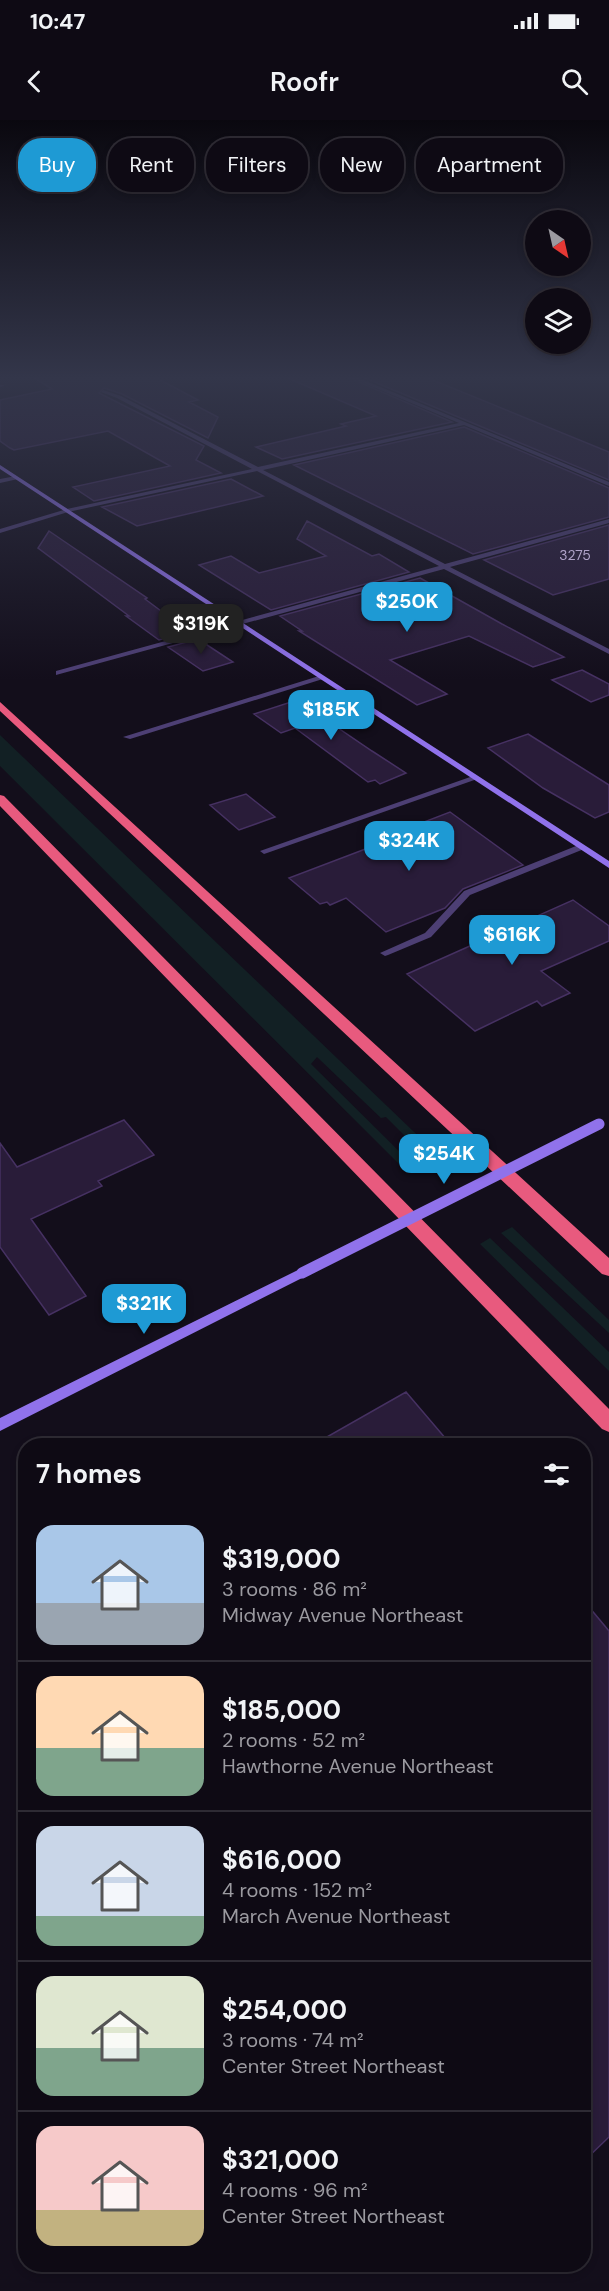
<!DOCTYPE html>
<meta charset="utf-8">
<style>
body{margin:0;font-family:"DM Sans",sans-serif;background:#1c1822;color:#f1f3f6;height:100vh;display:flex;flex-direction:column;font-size:22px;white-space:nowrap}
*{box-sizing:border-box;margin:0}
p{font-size:20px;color:#9b9aa0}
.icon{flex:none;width:33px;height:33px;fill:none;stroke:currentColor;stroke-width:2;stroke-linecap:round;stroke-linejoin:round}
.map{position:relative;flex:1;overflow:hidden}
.drawer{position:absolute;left:18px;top:1318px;width:573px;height:834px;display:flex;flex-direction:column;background:#0e0a14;border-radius:24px;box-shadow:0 3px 9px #0003,0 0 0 2px #2e2b34}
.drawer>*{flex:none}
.top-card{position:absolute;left:18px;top:18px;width:573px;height:54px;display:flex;gap:12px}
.needle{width:39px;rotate:146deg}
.tools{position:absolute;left:525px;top:90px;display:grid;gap:12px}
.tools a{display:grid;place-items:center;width:66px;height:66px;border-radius:50%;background:#0e0a14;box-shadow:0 3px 9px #0003,0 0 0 2px #2e2b34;font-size:30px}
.price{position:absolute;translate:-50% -51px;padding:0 14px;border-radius:12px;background:#1e9ad4;color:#fff;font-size:20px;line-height:39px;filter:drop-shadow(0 2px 3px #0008)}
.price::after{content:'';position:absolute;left:50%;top:36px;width:18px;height:14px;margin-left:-9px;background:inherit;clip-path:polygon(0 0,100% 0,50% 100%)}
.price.active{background:#222;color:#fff}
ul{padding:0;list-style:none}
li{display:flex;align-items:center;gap:18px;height:150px;padding:0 18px}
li+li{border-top:2px solid #2e2b34}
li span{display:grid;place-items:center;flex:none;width:168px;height:120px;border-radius:18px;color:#555}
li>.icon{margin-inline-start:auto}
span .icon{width:72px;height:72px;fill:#fffc;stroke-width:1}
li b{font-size:26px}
h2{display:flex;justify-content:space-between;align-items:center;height:72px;padding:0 18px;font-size:26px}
.pill{padding:0 21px;border-radius:24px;background:#0e0a14;box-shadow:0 3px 9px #0003,0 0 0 2px #2e2b34;font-size:21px;line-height:54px}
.pill.active{background:#1e9ad4;color:#fff}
.status{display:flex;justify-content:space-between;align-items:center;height:42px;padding:0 30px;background:#0e0a14;direction:ltr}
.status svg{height:16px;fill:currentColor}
header{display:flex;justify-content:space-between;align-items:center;height:78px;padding:0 18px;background:#0e0a14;font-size:27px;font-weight:600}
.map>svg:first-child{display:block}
</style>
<div class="status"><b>10:47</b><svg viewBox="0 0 49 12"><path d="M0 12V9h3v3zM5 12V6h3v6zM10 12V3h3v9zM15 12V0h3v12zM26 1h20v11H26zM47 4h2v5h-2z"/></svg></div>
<header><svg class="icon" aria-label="back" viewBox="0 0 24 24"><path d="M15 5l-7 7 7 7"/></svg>Roofr<svg class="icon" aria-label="search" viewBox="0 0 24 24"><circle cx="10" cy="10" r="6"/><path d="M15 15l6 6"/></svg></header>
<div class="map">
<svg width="609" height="2171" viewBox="0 0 609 2171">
<rect width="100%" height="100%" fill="#130e1b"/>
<path fill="#122024" d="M0,615L436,1033L426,1037L386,997L381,998L317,937L311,944L413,1045L404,1049L0,646Z
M512,1107L609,1200V1213L501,1113Z
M490,1118L609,1232V1251L480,1124Z"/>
<path fill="#291c39" stroke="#463162" stroke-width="1.5" d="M31,256H153L198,280L189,282L218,297L208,318L122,274L104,268L99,273L204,326L196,340L221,353L94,381L73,367L170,346L108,311L14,330L10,328L0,321V280L52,269Z
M283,256H345L452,302L282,339L256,327L346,306L341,304L376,296Z
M360,256H423L609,332V360Z
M464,307L609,368V397L473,434L294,345Z
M231,359L263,376L137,406L102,387Z
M307,401L372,436L379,434L409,452L271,490L199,445L231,436L259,453L326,436L297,419Z
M609,405V459L553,475L484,440Z
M49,411L147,478L145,479L189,512L159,520L126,496H129L38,428Z
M420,458L502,504L564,537L533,547L469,516L390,540L447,574L417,585L299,511H302L280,496Z
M198,519L233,542L203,551L168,527Z
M582,550L609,564V575L591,582L552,560Z
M297,580L372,631L406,653L380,664L375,660L368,662L295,608L281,613L254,594Z
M528,614L609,665V692L595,698L543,668L488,628Z
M246,674L275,697L239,710L210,685Z
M450,692L523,745L463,769L445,788L386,812L346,778L330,785L327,782L320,784L289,758L376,725L372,722Z
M573,780L609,806V821L541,851L570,873L542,886L537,881L475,911L407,854Z
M124,1000L154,1035L98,1061L102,1066L31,1099L86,1176L49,1195L0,1127V1023L17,1047Z
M406,1272L452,1326H311Z
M584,1481L609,1511V2017L584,2041Z"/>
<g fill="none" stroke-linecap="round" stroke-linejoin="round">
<path fill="#4d3f74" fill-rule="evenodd" d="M347,256H354L609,362V366L464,305L263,350L445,444L609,399V403L450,447L609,529V534L444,449L56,555V551L439,446L257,351L68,392L0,413V409L67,389L252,349L117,278L101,272L103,270L121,276L258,347L459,303Z
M0,265H4V266L0,267Z
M16,356L18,359L0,363V359Z
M319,556L326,558L130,619L123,617Z
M473,656L480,658L267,733L264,734L260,731Z
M581,724L585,727L584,729L470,775L431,817L388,835L385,836L380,833L425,813L464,771Z"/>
<path fill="#9072eb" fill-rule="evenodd" d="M0,345L609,741V748L0,349Z
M302,1148L306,1150L308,1153L306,1156L0,1311V1298Z"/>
<path fill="#e85a7e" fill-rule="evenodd" d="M0,582L609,1138V1156L602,1154L0,591Z
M0,675L4,676L609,1289V1312L602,1309L0,686Z"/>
<path stroke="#9072eb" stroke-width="11" d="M302,1153L599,1004"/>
</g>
<linearGradient id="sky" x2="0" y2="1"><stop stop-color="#0a080f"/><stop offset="0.46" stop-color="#33364a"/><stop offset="1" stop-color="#33364a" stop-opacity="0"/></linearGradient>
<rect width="609" height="560" fill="url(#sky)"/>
<g text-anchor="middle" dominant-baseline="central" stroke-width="5" stroke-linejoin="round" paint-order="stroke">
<g font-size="14" fill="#afa2c8">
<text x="575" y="435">3275</text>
</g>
</g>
</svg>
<div class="tools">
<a><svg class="needle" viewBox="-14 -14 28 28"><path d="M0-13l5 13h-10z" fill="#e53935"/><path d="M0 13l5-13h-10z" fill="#9b9aa0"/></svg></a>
<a><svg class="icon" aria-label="layers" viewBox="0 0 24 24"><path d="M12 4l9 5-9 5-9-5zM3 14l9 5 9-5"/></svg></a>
</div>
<b class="price" style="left:407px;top:513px">$250K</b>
<b class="price active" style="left:201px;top:535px">$319K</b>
<b class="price" style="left:331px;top:621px">$185K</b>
<b class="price" style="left:409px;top:752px">$324K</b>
<b class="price" style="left:512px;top:846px">$616K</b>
<b class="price" style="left:444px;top:1065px">$254K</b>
<b class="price" style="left:144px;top:1215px">$321K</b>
<div class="top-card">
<a class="pill active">Buy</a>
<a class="pill">Rent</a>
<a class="pill">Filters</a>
<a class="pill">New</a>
<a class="pill">Apartment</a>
</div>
<section class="drawer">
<h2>7 homes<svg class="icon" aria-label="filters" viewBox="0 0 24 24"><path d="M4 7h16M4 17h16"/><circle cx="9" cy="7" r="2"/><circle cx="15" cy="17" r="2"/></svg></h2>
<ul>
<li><span style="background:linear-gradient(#a9c7e8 65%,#9aa5b1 0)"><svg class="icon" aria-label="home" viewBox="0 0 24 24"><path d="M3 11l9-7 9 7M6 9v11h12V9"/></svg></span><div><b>$319,000</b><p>3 rooms · 86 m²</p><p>Midway Avenue Northeast</p></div></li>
<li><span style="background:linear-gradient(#ffd9b3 60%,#7fa58c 0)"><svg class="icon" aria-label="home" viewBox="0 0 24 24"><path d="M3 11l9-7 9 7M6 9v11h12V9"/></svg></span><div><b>$185,000</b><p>2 rooms · 52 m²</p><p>Hawthorne Avenue Northeast</p></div></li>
<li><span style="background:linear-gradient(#c9d6e8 75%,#7fa58c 0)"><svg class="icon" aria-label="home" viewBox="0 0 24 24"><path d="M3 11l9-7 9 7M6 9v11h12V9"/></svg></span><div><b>$616,000</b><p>4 rooms · 152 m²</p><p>March Avenue Northeast</p></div></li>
<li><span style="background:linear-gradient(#dfe7d0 60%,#7fa58c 0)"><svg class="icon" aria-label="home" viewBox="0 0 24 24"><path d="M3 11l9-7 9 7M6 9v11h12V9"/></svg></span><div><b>$254,000</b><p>3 rooms · 74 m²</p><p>Center Street Northeast</p></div></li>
<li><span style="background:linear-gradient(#f6c9c9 70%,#c2b280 0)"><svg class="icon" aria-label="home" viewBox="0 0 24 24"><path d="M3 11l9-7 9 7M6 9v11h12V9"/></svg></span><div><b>$321,000</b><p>4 rooms · 96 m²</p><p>Center Street Northeast</p></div></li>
</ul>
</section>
</div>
